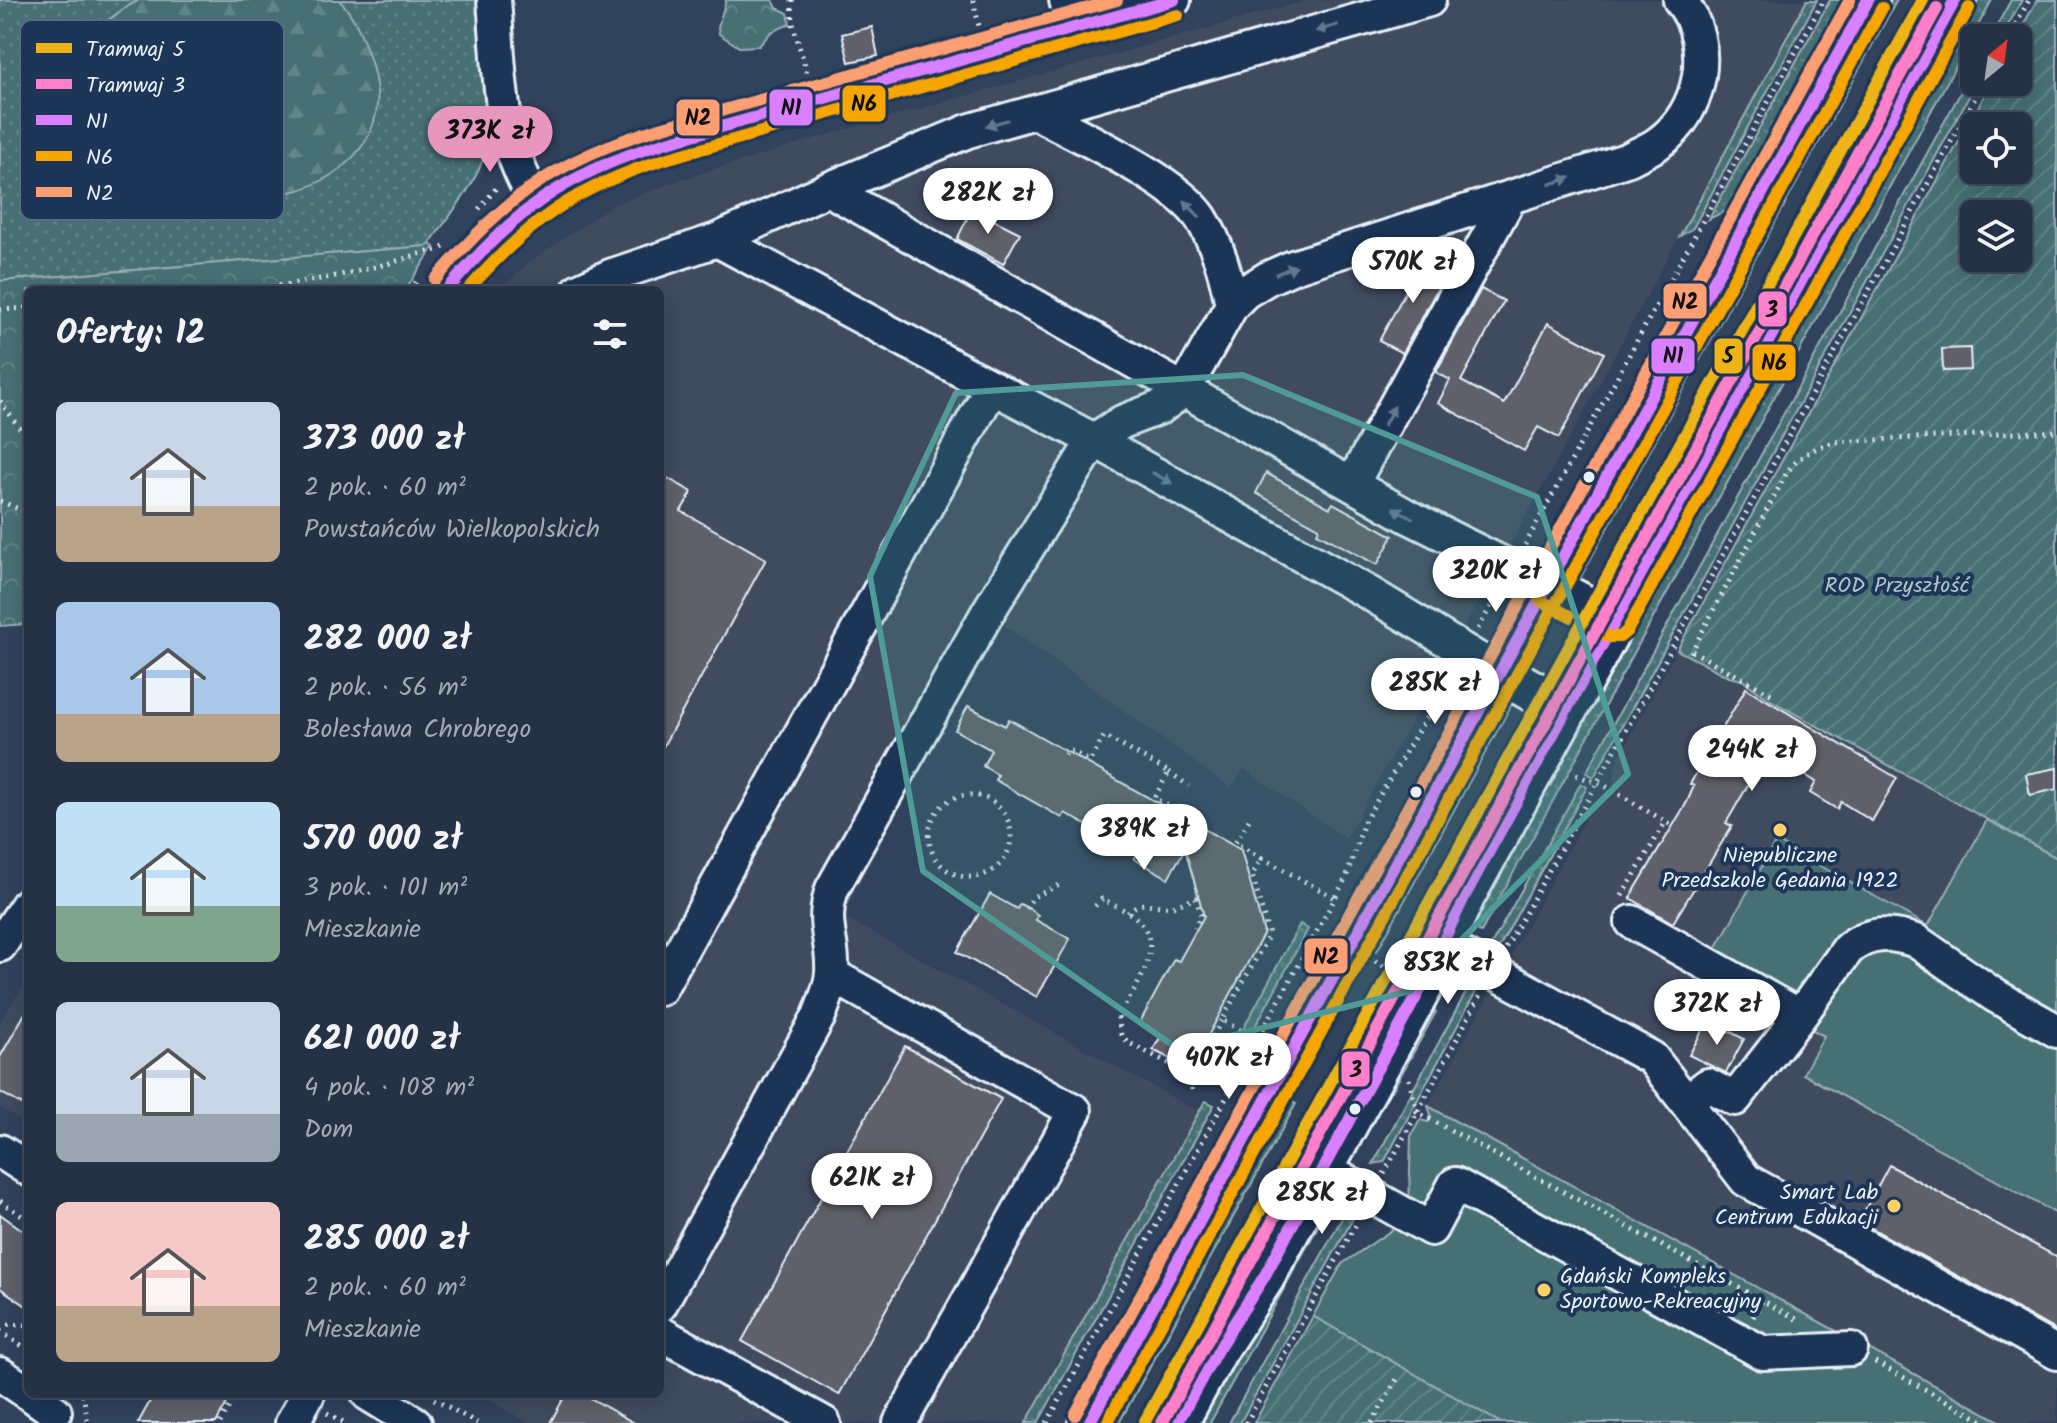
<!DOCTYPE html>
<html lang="pl">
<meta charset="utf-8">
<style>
body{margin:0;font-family:Kalam,sans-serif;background:#2d3a4d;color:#f1f3f6;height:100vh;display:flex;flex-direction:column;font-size:30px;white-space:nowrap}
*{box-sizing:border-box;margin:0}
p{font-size:26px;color:#a3aab3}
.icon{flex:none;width:44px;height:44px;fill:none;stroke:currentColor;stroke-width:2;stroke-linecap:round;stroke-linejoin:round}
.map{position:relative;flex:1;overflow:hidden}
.panel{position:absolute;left:24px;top:286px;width:640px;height:1112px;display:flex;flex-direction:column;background:#253246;border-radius:12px;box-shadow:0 4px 20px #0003,0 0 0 2px #424d5f}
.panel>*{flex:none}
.needle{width:52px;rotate:29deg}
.tools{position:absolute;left:1960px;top:24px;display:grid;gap:16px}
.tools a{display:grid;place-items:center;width:72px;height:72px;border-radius:12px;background:#253246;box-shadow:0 4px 20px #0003,0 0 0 2px #424d5f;font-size:40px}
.price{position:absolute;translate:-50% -68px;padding:0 18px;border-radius:28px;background:#fff;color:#222;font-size:26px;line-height:52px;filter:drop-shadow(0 2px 4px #0008)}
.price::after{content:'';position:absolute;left:50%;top:48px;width:24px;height:18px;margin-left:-12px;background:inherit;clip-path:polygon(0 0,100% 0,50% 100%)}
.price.current{background:#e797bd;color:#111}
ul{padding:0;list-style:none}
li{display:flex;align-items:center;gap:24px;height:200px;padding:0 32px}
li span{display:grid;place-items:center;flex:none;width:224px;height:160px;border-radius:12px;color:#555}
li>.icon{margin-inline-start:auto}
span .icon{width:96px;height:96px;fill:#fffc;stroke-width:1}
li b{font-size:34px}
h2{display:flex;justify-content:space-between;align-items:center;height:96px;padding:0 32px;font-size:34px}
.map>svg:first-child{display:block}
</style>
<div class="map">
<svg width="2057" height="1423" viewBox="0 0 2057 1423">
<defs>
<pattern id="grass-dots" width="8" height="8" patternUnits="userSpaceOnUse" patternTransform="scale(2)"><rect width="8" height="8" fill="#477075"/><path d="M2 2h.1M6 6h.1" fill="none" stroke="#628589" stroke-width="1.8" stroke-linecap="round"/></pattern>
<pattern id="forest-firs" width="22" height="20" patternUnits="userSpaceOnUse" patternTransform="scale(2)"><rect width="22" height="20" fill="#477075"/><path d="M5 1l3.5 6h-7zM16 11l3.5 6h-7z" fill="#628589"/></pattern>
<pattern id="park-crowns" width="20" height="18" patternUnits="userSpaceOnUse" patternTransform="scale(2)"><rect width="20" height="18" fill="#477075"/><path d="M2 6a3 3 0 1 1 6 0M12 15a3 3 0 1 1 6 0" fill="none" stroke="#628589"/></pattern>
<pattern id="garden-furrows" width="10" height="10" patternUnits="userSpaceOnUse" patternTransform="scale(2)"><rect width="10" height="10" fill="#477075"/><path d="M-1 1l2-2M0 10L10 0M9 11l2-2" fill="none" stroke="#628589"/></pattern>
</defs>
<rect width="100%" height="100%" fill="#31425d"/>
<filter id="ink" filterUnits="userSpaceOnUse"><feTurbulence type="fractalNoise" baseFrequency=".0125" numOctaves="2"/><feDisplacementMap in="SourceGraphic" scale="16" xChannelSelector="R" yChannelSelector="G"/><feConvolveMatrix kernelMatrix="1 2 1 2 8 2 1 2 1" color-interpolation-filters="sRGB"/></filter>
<g filter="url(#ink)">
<path fill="#3f4b61" d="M1308,0H1807L1571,436L1346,839L1244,769L1231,788L1001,623L982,655L842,916L1199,1112L1026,1423H529L478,1394H660V290H500L528,263L612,205L682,179L834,133Z
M1677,650L1729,677L1742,680L1770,700L1987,820L1929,927L1824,1037L1803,1073L2057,1214V1423H2003L1428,1106L1490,992L1514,997L1507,962L1593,804L1613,790L1615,764Z
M28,979V1126L0,1107V1022Z"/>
<path fill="url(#grass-dots)" stroke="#98b0b6" stroke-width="2" d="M0,0H478L489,136C483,179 452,211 428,246L0,281Z
M1807,0H1817L1693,228L1680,236Z
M1830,0H1852L1735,206L1709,219Z
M1885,0H1897L1578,582L1575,574Z
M1929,0H1939L1611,590L1605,592Z
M1972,0H1992L1481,932L1476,929L1473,916Z
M2011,0H2022L2001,38H1990Z
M1974,68V82H1977L1594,777L1586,773Z
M1506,700H1514L1377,951L1367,946Z
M1531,728L1532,733L1420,974L1402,964Z
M1581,783L1587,787L1496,953L1490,947Z
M1300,924L1308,929L1244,1047L1236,1042Z
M1472,981L1480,984L1384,1162L1373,1164Z
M1421,1004L1436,1012L1392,1091L1387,1088Z
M1285,1098L1296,1104L1119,1423H1106Z
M1205,1101L1214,1105L1038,1423H1026Z
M1319,1118L1326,1121L1311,1147L1293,1203L1160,1423H1151Z
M1336,1194L1210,1423H1193L1323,1197Z
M1352,1200L1361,1204L1240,1423H1229Z"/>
<path fill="url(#forest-firs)" stroke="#98b0b6" stroke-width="2" d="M139,0H339C360,20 380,78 377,107C374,135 359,155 337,171C271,219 194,186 131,151C111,139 84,129 76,105C59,59 103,19 139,0Z"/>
<path fill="url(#park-crowns)" stroke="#98b0b6" stroke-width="2" d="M726,0H773L777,8L788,13L790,24L771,32L759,46L739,47L719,34L718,27Z
M430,244L434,247L405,290H28V624L0,626V281L427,246Z"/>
<path fill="url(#garden-furrows)" stroke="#98b0b6" stroke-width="2" fill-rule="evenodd" d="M2037,0H2057V858L1770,700L1742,680L1729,677L1677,650L1992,82H2018L2016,38ZM1974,126H2018V170H1974ZM1974,214H2018V258H1974Z
M1313,1316L1501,1423H1254Z"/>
<path fill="#477075" stroke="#98b0b6" stroke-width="2" d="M1987,820L2057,858V1214L1803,1074L1824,1036L1704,970L1776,841L1928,926Z
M1428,1106L2003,1423H1501L1313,1316L1342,1264L1399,1225L1409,1205L1411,1136L1420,1120L1428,1122L1431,1115Z"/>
<path fill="#61616b" stroke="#e8f1f8" stroke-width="2" d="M872,27L878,56L849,62L842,34Z
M972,209L1020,233L1003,264L957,239Z
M1424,257L1448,270L1402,353L1379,341Z
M1481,289L1504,301L1461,381L1504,404L1548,323L1604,353L1559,438L1538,427L1524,451L1438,403L1450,380L1436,372Z
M1970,348L1971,370L1943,371L1942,349Z
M1266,473L1330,508L1333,503L1393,536L1377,565L1317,533L1319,528L1256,493Z
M660,474L692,492L681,511L766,559L660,752Z
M1746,688L1897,778L1872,821L1841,802L1837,809L1810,793L1816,782L1768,751L1726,823L1732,826L1673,923L1630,898L1687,802L1694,786L1690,784Z
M968,706L1005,726L1009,719L1241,850L1264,933L1197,1056L1192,1053L1184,1066L1153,1050L1161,1036L1139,1024L1174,959L1179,961L1204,916L1185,849L1168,878L1134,859L1137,854L1065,813L1062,818L995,780L998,775L983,766L991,750L955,730Z
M2057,768V789L2030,795L2026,774Z
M990,894L1017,909L1020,904L1030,909L1038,915L1036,920L1070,939L1037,997L957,952Z
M28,1008V1108L0,1092V1057Z
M1708,1020L1744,1039L1726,1073L1689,1055Z
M905,1046L1001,1099L839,1395L742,1341Z
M1889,1165L2057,1257V1331L1859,1221Z
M0,1214L28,1234V1307L0,1288Z
M154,1394H232L216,1423H138Z
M566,1394H583L634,1423H550Z"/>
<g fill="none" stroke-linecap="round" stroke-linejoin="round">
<g stroke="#e8f1f8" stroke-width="38">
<path id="minor" d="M494,0C500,68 497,142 536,200
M1066,0L1073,29
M1035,112C1077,135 1176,180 1201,218C1218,245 1226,274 1232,305
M828,189L1409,517L1548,586
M717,240L992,387
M447,290C484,247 523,204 574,178C630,148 697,135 758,117C896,76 1036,41 1174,0
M579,290L610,276L717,240L828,189L968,131L1429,0
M1352,484L1510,197
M1632,922L1800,1016
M0,945L28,904
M1444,945L1652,1058L1746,1180L2057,1353
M832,975L1075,1111L900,1423
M660,989L992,387L1094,440L1369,593L1501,673
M1686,1102L1708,1085L1735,1099L1800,1016L1848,949C1869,931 1892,933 1916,941L1994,995L2057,1031
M0,1151L28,1169
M1322,1168L1431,1229L1455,1184L1763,1353L1851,1349
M660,1305L819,1016C824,1002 831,988 832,973C834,938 820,927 832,889L988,612L1094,440L1122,422L1161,407L1184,390L1232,305L1245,292L1268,278L1293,267L1629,159C1638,154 1648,150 1657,144C1703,113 1715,43 1680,0
M660,1333L824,1423
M0,1374L28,1393
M30,1394L55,1412
M368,1394L415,1423
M292,1423L308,1394"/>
</g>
<g stroke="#e8f1f8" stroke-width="46">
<path id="major" d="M1548,586L1614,622
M1501,673L1566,710
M1089,1423L1868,0
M1177,1423L1217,1350L1264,1277L1421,988L1465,895L1955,0"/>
</g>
<path stroke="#e8f1f8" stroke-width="5" stroke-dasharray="2 6" stroke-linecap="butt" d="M792,0L793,24L807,73
M973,0L979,26
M2008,38L2029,0
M479,209L498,186
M247,290C304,283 361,273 416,255C426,251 437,252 445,246
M410,290L419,278
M0,310L28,308
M0,401L28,440
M0,501L28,513
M1525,545L1824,0
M1478,629L1499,592
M1771,694L1692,651L1786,474C1799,455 1812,449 1834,442L2057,431
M1065,755L1069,750L1090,761L1104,736L1169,772L1154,798L1172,808L1168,814
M1169,772L1189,786
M1576,775L1605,786L1673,826
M929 836a41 41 0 1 1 82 0a41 41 0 1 1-82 0Z
M1249,820L1235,843L1262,858L1252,875L1269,935L1222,1020L1258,1040
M1262,858L1335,898
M1622,896L1666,821
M1095,906L1102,899C1113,905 1127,910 1136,918C1169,947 1134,989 1118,1017L1121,1035L1129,1043L1192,1075L1222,1020
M1026,909L1033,897L1059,885
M1128,913C1141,897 1153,908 1171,906C1179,905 1188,901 1196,898L1201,915L1194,928
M1506,948L1984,82
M1375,961L1394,972
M1263,1030L1347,876L1364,822L1451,676
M1409,1079L1417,1112L1800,1321
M1192,1090V1075
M1384,1174L1480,996
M0,1201L28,1220
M1753,1317L1762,1301
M0,1324L28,1325
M0,1331L28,1350
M1875,1362L1987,1423
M83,1394L88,1423
M434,1399L477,1423
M327,1413L345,1423
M220,1423L236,1394
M1047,1423L1255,1046
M1246,1423L1358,1221
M1372,1423L1397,1379"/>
<use href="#minor" stroke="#1d3557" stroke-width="32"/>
<use href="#major" stroke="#1d3557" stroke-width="40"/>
<g stroke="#1d3557" stroke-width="18">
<path id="bus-1" d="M447,290C516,210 562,175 664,143L1174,0
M1089,1423L1868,0
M1177,1423L1217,1350L1264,1277L1421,988L1465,895L1955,0"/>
</g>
<g stroke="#1d3557" stroke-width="18">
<path id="bus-2" d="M468,290C530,219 579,186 669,158L1178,15
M1540,600L1609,637H1620L1627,631L1969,8
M1107,1423L1882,8"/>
</g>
<g stroke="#1d3557" stroke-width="18">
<path id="bus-3" d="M435,280C506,197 555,160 660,128L1117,0
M1075,1415L1850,0"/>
</g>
<use href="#bus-1" stroke="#d880ff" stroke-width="12"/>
<use href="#bus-2" stroke="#f7a600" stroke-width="12"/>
<use href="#bus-3" stroke="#fd9f72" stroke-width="12"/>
<g stroke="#1d3557" stroke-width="18">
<path id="tram-1" d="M1144,1423L1923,0"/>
</g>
<g stroke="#1d3557" stroke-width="18">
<path id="tram-2" d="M1162,1423L1937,8"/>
</g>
<use href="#tram-1" stroke="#eeb416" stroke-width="12"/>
<use href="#tram-2" stroke="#ff80ca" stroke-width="12"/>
</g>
<defs><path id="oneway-solid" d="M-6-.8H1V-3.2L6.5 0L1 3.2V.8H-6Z" transform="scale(2)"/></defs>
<g fill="#64778f">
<use href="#oneway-solid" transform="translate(1327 28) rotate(164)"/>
<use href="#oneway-solid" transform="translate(997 123) rotate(164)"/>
<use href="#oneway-solid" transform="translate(1560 181) rotate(-18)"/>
<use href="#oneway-solid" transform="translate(1192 209) rotate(-133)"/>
<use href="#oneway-solid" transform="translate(1286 270) rotate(-22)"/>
<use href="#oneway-solid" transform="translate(1389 416) rotate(-61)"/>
<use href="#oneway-solid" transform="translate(1162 478) rotate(29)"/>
<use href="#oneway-solid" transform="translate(1403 513) rotate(-151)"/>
</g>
</g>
<path fill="#509b97" fill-opacity="0.2" stroke="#509b97" stroke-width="6" stroke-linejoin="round" d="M1243,375L1537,497L1628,774L1410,991L1178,1049L923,871L870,576L956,393Z"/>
<g fill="#e8f1f8" stroke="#1d3557" stroke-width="3">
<circle cx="1589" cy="477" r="7"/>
<circle cx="1416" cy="792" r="7"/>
<circle cx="1355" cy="1109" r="7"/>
</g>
<g fill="#ffd166" stroke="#1d3557" stroke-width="3">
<circle cx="1780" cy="830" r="8"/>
<circle cx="1894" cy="1206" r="8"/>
<circle cx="1544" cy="1290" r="8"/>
</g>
<g text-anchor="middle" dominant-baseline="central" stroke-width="8" stroke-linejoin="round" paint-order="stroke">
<g font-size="22" fill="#b0c4ca" stroke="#1d3557">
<text x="1897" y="586">ROD Przyszłość</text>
</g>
<g font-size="22" fill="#e8f1f8" stroke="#1d3557">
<text x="1780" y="856">Niepubliczne<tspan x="1780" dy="25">Przedszkole Gedania 1922</tspan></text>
<text x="1878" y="1193" text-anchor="end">Smart Lab<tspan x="1878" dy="25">Centrum Edukacji</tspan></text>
<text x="1560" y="1277" text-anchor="start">Gdański Kompleks<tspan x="1560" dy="25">Sportowo-Rekreacyjny</tspan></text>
</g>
</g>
<rect x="20" y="20" width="264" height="200" rx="12" fill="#1d3557" stroke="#5a6d87" stroke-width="2"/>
<rect x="36" y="43" width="36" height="10" fill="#eeb416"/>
<rect x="36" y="79" width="36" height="10" fill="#ff80ca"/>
<rect x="36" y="115" width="36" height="10" fill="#d880ff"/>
<rect x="36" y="151" width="36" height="10" fill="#f7a600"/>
<rect x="36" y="187" width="36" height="10" fill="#fd9f72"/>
<g font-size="22" fill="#e8f1f8">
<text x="86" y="56">Tramwaj 5</text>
<text x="86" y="92">Tramwaj 3</text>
<text x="86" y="128">N1</text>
<text x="86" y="164">N6</text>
<text x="86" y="200">N2</text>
</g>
<g stroke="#1d3557" stroke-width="3">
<rect x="841" y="84" width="46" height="39" rx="8" fill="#f7a600"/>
<rect x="768" y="88" width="46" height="39" rx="8" fill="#d880ff"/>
<rect x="675" y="98" width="46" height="39" rx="8" fill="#fd9f72"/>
<rect x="1662" y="282" width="46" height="38" rx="8" fill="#fd9f72"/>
<rect x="1757" y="290" width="31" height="38" rx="8" fill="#ff80ca"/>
<rect x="1650" y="337" width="46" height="38" rx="8" fill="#d880ff"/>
<rect x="1713" y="337" width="31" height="38" rx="8" fill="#eeb416"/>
<rect x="1751" y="343" width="46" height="39" rx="8" fill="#f7a600"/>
<rect x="1303" y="937" width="46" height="38" rx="8" fill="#fd9f72"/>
<rect x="1340" y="1050" width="31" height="38" rx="8" fill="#ff80ca"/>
</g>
<g font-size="22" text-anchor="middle" font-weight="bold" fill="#111">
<text x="864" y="111">N6</text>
<text x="791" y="115">N1</text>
<text x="698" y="125">N2</text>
<text x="1685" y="309">N2</text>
<text x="1772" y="317">3</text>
<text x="1673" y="363">N1</text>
<text x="1728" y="363">5</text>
<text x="1774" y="370">N6</text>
<text x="1326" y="964">N2</text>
<text x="1356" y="1077">3</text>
</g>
</svg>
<div class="tools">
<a><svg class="needle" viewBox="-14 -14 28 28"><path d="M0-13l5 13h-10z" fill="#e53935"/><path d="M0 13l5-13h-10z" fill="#a3aab3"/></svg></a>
<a><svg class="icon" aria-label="locate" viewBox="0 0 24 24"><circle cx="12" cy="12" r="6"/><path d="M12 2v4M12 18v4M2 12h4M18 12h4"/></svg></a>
<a><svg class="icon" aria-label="layers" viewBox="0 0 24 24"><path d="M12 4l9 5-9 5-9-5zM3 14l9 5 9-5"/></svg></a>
</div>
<b class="price current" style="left:490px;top:174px">373K zł</b>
<b class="price" style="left:988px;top:236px">282K zł</b>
<b class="price" style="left:1413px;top:305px">570K zł</b>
<b class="price" style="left:1496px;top:614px">320K zł</b>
<b class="price" style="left:1435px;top:726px">285K zł</b>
<b class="price" style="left:1752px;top:793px">244K zł</b>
<b class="price" style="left:1144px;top:872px">389K zł</b>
<b class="price" style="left:1448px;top:1006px">853K zł</b>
<b class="price" style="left:1717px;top:1047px">372K zł</b>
<b class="price" style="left:1229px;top:1101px">407K zł</b>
<b class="price" style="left:872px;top:1221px">621K zł</b>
<b class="price" style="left:1322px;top:1236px">285K zł</b>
<section class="panel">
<h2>Oferty: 12<svg class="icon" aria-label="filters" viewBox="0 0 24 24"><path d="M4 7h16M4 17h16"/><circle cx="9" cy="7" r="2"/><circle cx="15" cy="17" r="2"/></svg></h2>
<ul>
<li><span style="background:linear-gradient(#c9d6e8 65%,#b9a48a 0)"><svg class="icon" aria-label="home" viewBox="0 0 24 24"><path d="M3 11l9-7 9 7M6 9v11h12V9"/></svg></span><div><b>373 000 zł</b><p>2 pok. · 60 m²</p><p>Powstańców Wielkopolskich</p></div></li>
<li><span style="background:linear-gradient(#a9c7e8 70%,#b9a48a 0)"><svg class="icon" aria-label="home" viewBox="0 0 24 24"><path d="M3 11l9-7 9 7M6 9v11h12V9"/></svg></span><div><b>282 000 zł</b><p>2 pok. · 56 m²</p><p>Bolesława Chrobrego</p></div></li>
<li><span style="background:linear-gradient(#bfe0f5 65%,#7fa58c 0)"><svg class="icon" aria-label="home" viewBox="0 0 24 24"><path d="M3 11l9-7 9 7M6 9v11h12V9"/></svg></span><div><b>570 000 zł</b><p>3 pok. · 101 m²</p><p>Mieszkanie</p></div></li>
<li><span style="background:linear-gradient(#c9d6e8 70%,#9aa5b1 0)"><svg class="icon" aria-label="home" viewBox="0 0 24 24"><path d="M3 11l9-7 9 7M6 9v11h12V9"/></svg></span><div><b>621 000 zł</b><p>4 pok. · 108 m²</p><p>Dom</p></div></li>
<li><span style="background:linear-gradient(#f6c9c9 65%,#b9a48a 0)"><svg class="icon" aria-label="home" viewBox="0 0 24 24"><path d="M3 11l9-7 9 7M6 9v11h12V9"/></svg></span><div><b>285 000 zł</b><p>2 pok. · 60 m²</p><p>Mieszkanie</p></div></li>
</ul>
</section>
</div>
